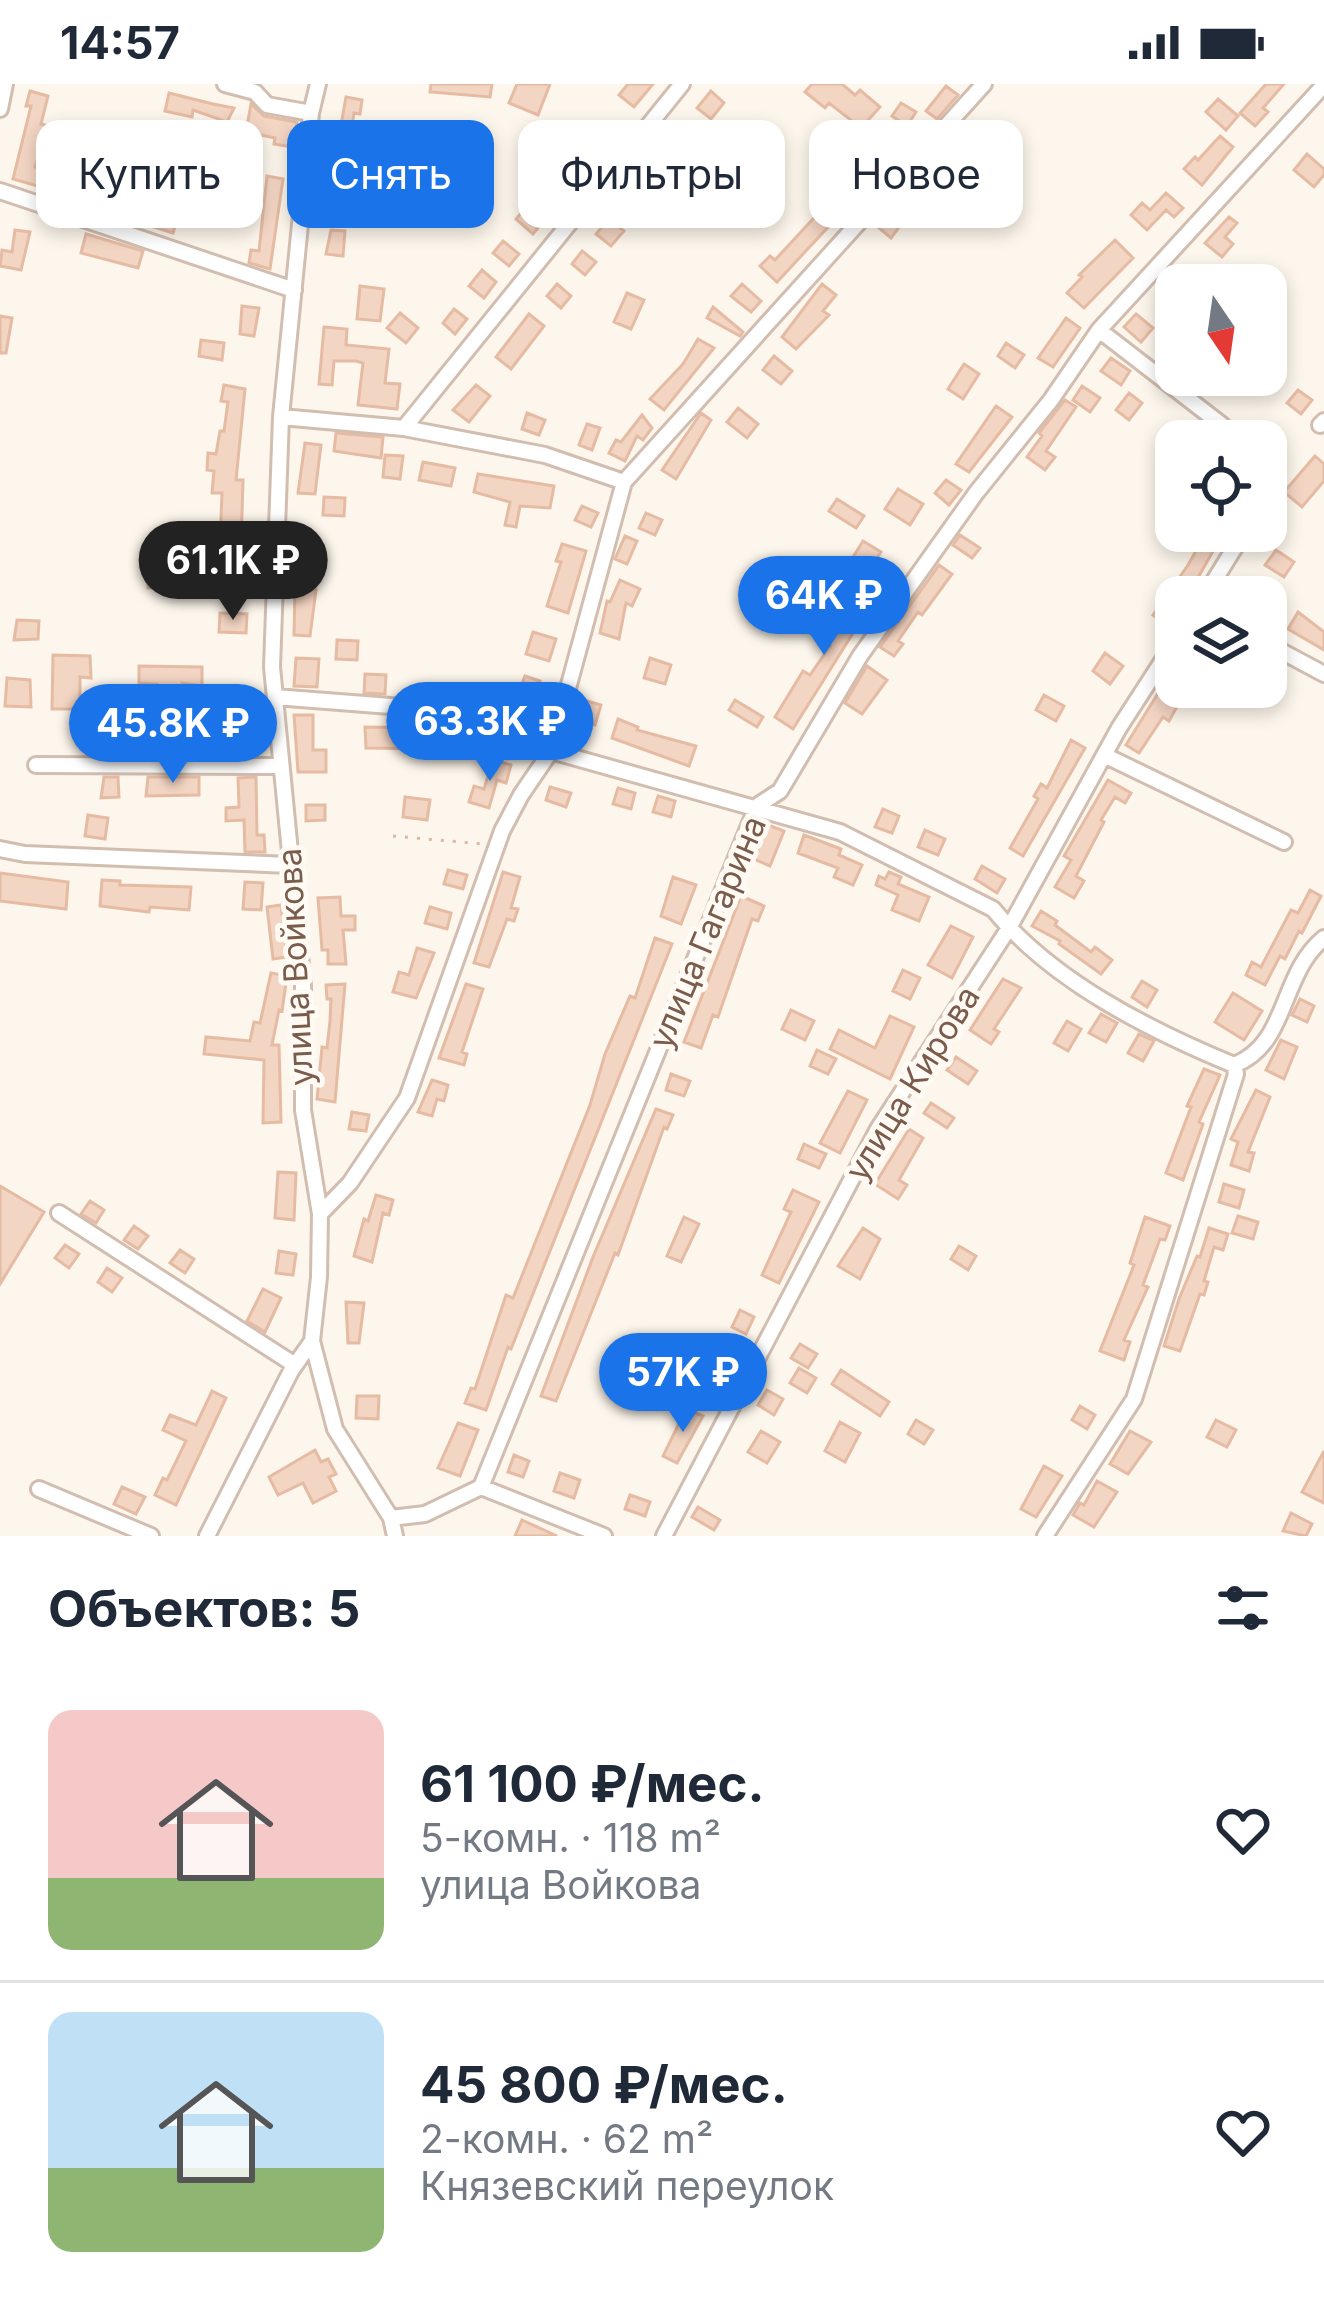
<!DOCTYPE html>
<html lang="ru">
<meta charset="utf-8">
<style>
body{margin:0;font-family:Inter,sans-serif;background:#f2f2f3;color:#1f2937;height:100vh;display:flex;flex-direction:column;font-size:45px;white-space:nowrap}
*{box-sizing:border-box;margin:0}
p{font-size:39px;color:#747a83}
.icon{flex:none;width:66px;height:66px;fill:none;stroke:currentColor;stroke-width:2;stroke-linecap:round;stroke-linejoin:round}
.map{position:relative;height:1452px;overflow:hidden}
.sheet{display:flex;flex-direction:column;background:#fff;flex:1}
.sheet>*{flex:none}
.banner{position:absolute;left:36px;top:36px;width:1254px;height:108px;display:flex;gap:24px}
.needle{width:78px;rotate:167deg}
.buttons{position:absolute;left:1155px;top:180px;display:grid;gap:24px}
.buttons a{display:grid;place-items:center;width:132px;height:132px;border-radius:24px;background:#fff;box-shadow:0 6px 18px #0003;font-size:60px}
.price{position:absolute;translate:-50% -102px;padding:0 27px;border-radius:42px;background:#1a73e8;color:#fff;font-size:39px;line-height:78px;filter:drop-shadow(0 3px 6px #0008)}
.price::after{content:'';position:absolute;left:50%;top:72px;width:36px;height:27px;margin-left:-18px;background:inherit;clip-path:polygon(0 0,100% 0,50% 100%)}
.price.selected{background:#222;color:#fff}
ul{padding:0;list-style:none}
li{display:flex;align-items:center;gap:36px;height:300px;padding:0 48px}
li+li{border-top:3px solid #e0e1e3}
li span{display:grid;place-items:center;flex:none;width:336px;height:240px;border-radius:24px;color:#555}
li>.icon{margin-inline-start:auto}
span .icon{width:144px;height:144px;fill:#fffc;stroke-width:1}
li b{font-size:51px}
h2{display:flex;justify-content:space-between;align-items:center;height:144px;padding:0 48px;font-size:51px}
.chip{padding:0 42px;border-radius:24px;background:#fff;box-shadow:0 6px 18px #0003;font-size:42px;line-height:108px}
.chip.selected{background:#1a73e8;color:#fff}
.status{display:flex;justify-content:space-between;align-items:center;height:84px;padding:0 60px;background:#fff;direction:ltr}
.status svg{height:33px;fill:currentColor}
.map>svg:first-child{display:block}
</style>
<div class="status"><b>14:57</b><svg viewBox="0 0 49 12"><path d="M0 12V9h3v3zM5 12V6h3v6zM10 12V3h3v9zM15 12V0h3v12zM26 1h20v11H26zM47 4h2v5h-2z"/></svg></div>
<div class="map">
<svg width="1324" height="1452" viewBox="0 0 1324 1452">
<rect width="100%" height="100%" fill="#fdf6ec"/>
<path fill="#f3d5c3" stroke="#e6bba3" stroke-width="3" d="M431,0H492L490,13L430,8Z
M517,0H550L538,31L509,19Z
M628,0H653L634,23L619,11Z
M812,0H842L855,11L860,6L880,23L861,44L829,19L825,24L805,8Z
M1266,0H1284L1263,24L1268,28L1255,42L1240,29Z
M946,2L958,11L937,35L926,27Z
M30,7L48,12L41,40L50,42L35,83L60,91L55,107L13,95L31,22H26Z
M711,7L724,19L711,35L697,24Z
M169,9L213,20L234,24L227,38L193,26L192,33L165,27Z
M346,13L362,16L360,30L354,29L348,70L336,69Z
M1218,15L1238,32L1226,46L1206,28Z
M901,19L916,28L907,42L892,32Z
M251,20L264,32L297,38L292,63L274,60L275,54L246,48Z
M897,48L912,61L901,73L886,60Z
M583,52L602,68L588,84L570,69Z
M1220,52L1233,63L1202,101L1184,85L1195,73L1198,76Z
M179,64L207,71L200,95L171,88Z
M1307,70L1324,85V91L1314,103L1294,86Z
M656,75L670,87L652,113L631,96L638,87L643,91Z
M356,81L387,85L385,99L354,94Z
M867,85L877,94L845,132L834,142L831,140L777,198L760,182L770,172L775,176L848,97L853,101Z
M556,87L573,101L559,117L543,104Z
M267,92L283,95L270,185L249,179L251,166L259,167Z
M336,107L352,108L351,125H335Z
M1166,109L1183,124L1174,133L1166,126L1147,146L1131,131L1142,119L1150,126Z
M906,111L917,119L891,154L878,143Z
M130,113L178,132L173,149L154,143L155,138L125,129Z
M528,121L545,135L533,150L516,135Z
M1229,133L1237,139L1225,153L1233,160L1222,173L1205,159Z
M609,135L624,147L611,162L596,150Z
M15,146L30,148L21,186L0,182L2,166L12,168Z
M331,146L345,147L343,172L326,170Z
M86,150L143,167L138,184L81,169Z
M1115,156L1133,174L1084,224L1067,209L1082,193L1079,191Z
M503,157L519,170L509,182L493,169Z
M582,167L596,178L585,191L572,180Z
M1171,184L1190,201H1175L1171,206L1160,197Z
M482,186L496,198L484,214L469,202Z
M557,200L571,212L561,224L547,212Z
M742,200L761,217L751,228L731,212Z
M822,200L836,211L823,227L829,231L796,265L782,253Z
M360,202L384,205L380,237L357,235Z
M627,209L644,216L631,245L614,238Z
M242,222L259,224L254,252L240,250Z
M713,223L743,248L740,252L707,234Z
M454,225L467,235L455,250L443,239Z
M400,229L418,244L406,259L387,244Z
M529,230L544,242L511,285L496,273Z
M1136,230L1153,244L1141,258L1124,243Z
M0,232L12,234L6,269H0Z
M1066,234L1080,244L1053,283L1038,274Z
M324,243L347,245L346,261L389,265L385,299L400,300L397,325L358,321L363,279L356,277H334L332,301L319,300Z
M698,255L714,264L664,326L650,315L683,280Z
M201,256L224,259L222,276L199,272Z
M1006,259L1024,271L1015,284L998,272Z
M774,272L792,287L781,300L763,286Z
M1111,274L1130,287L1121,301L1101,287Z
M964,280L979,290L963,315L948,305Z
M224,301L245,305L236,396H243L241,464H245L247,497L227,496L231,460L220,459L222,409H212L214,387L207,386L208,369L216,370L220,347H224L228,318L221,317Z
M476,301L490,312L469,338L453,326Z
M1082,302L1100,314L1090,328L1073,316Z
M1298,306L1312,316L1301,330L1287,319Z
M1129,309L1142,319L1129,336L1116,326Z
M1065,316L1076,323L1046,367L1055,373L1045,386L1027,373L1042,352L1039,349Z
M996,322L1012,333L969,388L956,380Z
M738,324L758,340L747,354L727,338Z
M527,329L545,336L539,351L522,345Z
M701,329L711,336L676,395L662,386Z
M642,331L652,344L643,356L637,352L625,377L609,369L616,356L621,358Z
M587,340L600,344L592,366L579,361Z
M336,349L383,353L381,374L334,367Z
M305,359L321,361L315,410L298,409Z
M385,371L403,372L400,395L383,393Z
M1315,372L1324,380V397L1302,423L1284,408Z
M423,378L455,384L451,402L419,396Z
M478,390L554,402L550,424L520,422L516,443L505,441L510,418L474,408Z
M946,396L961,406L949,421L935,409Z
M898,405L923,420L910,441L885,425Z
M324,413L345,414L344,432L323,431Z
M837,415L864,432L856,444L829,427Z
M582,422L598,429L591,443L575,436Z
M646,429L662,436L655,451L639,444Z
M960,451L980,464L972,474L953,461Z
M1201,451L1216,462L1187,513H1176V528L1168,541L1153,531L1188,481L1196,467L1192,464Z
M625,452L637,457L627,480L615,475Z
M296,457L314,459L311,505L316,506L310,552L294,551Z
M863,457L881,468L870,484L853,473Z
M562,460L586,467L568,529L547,522L561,478L556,477Z
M1276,466L1294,478L1284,493L1265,481Z
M170,479L171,503L148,504L147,480Z
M939,481L952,490L922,531L918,528L898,557L903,560L894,572L880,563Z
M620,496L640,505L632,522L626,519L619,555L600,549L607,517L610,518Z
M855,502L875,514L793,645L775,633L803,587L810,591L830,562L811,550L819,537L835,547L854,517L848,513Z
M1298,528L1324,548V566L1288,545Z
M220,529L247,530L246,549L219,548Z
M17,536L39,537L38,555L14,556Z
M533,548L556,555L549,577L526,570Z
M337,556L358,557L357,576L336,575Z
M1105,569L1123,582L1110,600L1093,587Z
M53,571L90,572L91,594L80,593V625H52Z
M296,574L319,575L317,603L294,602Z
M650,574L671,581L665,600L644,594Z
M139,582L202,583V602L182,599V631H157V600L139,599Z
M867,582L887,596L862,630L845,619Z
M365,590L386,591L385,610L364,609Z
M525,592L540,597L522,656L503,650Z
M1168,593L1176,598V603H1183L1175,617L1179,619L1169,637L1163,633L1139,669L1126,661Z
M7,594L30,596L31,623L5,622Z
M106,603L133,604V628H119L122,670H103L100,643H106Z
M1044,611L1064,622L1056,637L1036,626Z
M735,616L763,633L757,643L729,626Z
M587,617L601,621L595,641L581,637Z
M294,631H313V666H326V688H298Z
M618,635L638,643L637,646L696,662L689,682L612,654Z
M190,643H204V670H147V646L165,645L167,662L187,661Z
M365,643L438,644V665L366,664Z
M1071,656L1085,664L1023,772L1010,764L1038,715L1034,712L1041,700L1047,704Z
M493,676L511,681L506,699L497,696L489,724L469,718L474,702L484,705Z
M104,693H118L119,713L101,714Z
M148,693H199V711L146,712Z
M256,693L257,751H264L265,768H245L244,736L226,737V724L239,723L238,694Z
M1108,696L1131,709L1125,719L1115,713L1101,736L1104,738L1076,792L1084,797L1074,814L1055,803L1071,776L1064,772Z
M550,703L571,709L566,723L546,716Z
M618,704L635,709L631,725L613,720Z
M658,712L675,717L671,733L653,728Z
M405,713L430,716L427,736L403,733Z
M306,721H325V736L306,737Z
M883,725L899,732L892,749L875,743Z
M88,731L108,734L105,755L85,752Z
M768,741L784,747L770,782L754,775Z
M925,746L945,755L938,771L918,763Z
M804,751L841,765L839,771L862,781L853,801L834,793L838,784L798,769Z
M982,782L1005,795L997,809L975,795Z
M448,786L467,791L463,805L444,800Z
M503,788L520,793L511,824L518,825L514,837L507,835L489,883L474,879Z
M889,788L901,793L898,800L929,813L919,837L892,826L898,811L876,801L879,792L885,795Z
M0,789L68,798L66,825L0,817Z
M673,793L696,801L681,840L661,832Z
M102,796L120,797V801L191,803L189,826L150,823L149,828L100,822Z
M245,798L263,799L261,826L243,825Z
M1310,806L1321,812L1302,849L1299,847L1285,875L1280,872L1265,901L1246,891L1252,878L1261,883L1291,826L1298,829Z
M741,812L764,822L758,837L752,835L718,933L713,931L701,964L684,958Z
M340,813L341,832H355V846H343L346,880H328V866H322L318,814Z
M281,821L287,873L273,875L267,823Z
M430,823L451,829L447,845L425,839Z
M1041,827L1057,837L1055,841L1091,868L1095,863L1112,876L1101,890L1059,860L1060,857L1032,842Z
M951,842L973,853L952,894L928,881Z
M655,854L672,860L511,1265L508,1263L486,1326L465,1319L471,1304L475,1305L506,1211L513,1214L525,1184L590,1021L605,970L630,912L635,914Z
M417,864L434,869L416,914L393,908L399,888L409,891Z
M903,886L920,894L910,915L893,907Z
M271,889L287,892L282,927L279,926L272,961H279L281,1038L263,1039L264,976L204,970L206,953L250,957L254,938L260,939Z
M1003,895L1021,904L994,945L999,948L991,960L970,946Z
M1142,897L1157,906L1147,923L1132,913Z
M345,900L335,1018L317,1015L322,963L327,964L330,937L331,915H327L326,901Z
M466,900L483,905L462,968L467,970L464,981L439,974Z
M1233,909L1262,927L1244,956L1215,938Z
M1300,915L1314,922L1307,938L1292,931Z
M791,926L814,937L805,956L782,945Z
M1101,930L1117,939L1106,958L1089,949Z
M890,932L914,943L890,995L830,965L839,946L875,964Z
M1067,937L1081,945L1068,967L1054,959Z
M1139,950L1154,957L1143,977L1128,969Z
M1281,956L1297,963L1284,995L1266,986Z
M817,966L836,975L828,990L810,982Z
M956,973L977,987L968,1000L947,986Z
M1204,985L1220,991L1199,1038L1203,1040L1183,1096L1166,1089L1191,1023L1187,1022Z
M671,990L690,997L684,1012L666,1006Z
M432,996L448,1001L444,1017L437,1015L432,1032L418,1028Z
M1256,1006L1270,1013L1248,1068L1254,1069L1249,1087L1231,1081L1238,1058L1231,1055Z
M848,1007L867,1016L840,1069L820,1059Z
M931,1019L954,1034L947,1044L924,1029Z
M656,1025L673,1031L667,1045L664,1043L618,1171L615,1169L556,1317L541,1312L593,1173Z
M352,1028L369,1031L366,1047L349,1045Z
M909,1045L923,1054L899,1096L907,1101L898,1115L875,1100Z
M804,1060L826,1070L819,1084L798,1075Z
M278,1088L296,1089L294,1136L275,1134Z
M1224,1100L1244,1106L1239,1124L1219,1118Z
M0,1102L44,1128L0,1200Z
M793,1106L819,1118L779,1199L762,1191L791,1128L784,1125Z
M376,1111L393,1116L389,1131L383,1129L372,1178L354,1172L364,1135L368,1137Z
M90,1117L104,1126L96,1139L81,1130Z
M1238,1132L1258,1138L1253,1155L1232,1149Z
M684,1133L699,1140L681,1178L667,1172Z
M1145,1133L1170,1142L1165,1156L1160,1155L1143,1201L1148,1203L1124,1256L1130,1258L1124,1276L1100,1267L1134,1181L1130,1179Z
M134,1142L148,1152L138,1165L124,1156Z
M863,1144L880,1155L860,1195L838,1182Z
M1209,1144L1228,1150L1223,1166L1214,1163L1204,1197L1208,1198L1204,1211L1200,1210L1180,1267L1164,1262L1179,1215L1197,1172L1200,1173Z
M65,1161L79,1170L69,1184L55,1174Z
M959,1162L976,1172L968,1186L951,1175Z
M180,1166L194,1175L185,1189L170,1179Z
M279,1167L296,1170L293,1191L276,1189Z
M107,1184L122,1194L112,1208L98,1198Z
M263,1205L281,1214L265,1248L247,1237Z
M346,1218L364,1219L359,1259H348Z
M740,1226L754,1233L746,1250L732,1243Z
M800,1260L817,1270L808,1284L791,1274Z
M713,1275L730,1283L723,1297L707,1289Z
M799,1284L816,1294L807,1309L790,1299Z
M841,1286L889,1318L880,1332L832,1300Z
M767,1306L783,1315L774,1331L758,1321Z
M212,1307L226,1314L176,1421L155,1411L163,1394L167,1396L186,1357L163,1346L170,1331L196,1341Z
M357,1312H379L378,1335L356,1334Z
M1080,1322L1095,1331L1087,1345L1072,1336Z
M686,1325L703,1332L677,1379L663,1372Z
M916,1336L933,1346L924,1360L908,1350Z
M1216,1336L1236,1346L1227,1363L1207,1353Z
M840,1338L860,1349L845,1378L825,1367Z
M458,1339L478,1346L460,1392L438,1384Z
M761,1347L780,1358L767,1379L748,1368Z
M1130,1347L1151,1358L1128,1390L1110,1380Z
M315,1366L321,1378L328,1375L336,1390L329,1393L336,1407L313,1419L303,1399L278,1411L269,1393Z
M1324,1367V1419L1302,1408Z
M514,1371L529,1377L523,1393L508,1388Z
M1044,1382L1062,1392L1036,1433L1021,1425Z
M560,1389L580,1396L574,1414L554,1407Z
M1097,1397L1117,1408L1094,1443L1073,1431L1080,1419L1084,1421Z
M122,1403L145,1413L136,1430L114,1420Z
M630,1411L650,1418L645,1432L625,1425Z
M698,1423L720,1436L714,1446L692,1433Z
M1291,1429L1312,1440L1306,1452L1283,1447Z
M522,1436L557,1452H515Z"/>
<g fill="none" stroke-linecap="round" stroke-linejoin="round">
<g stroke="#d1beb0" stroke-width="20">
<path id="minor" d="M225,0L255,8L267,21L311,29
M0,25L5,0
M0,107L294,206
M1099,246L1222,341L1237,357
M281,333L404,344L545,371L624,398
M1320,341L1324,337
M404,344L682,0
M1266,388L1273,395L1266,409
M1204,513L1245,447
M1266,559L1324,590
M275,613L416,624
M551,667L840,748L993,825C1052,897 1149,946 1234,981C1289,960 1279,891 1324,854
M1104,671L1284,758
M36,681L281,682
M0,765L25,770L290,781
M59,1129L295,1281
M320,1130L350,1099L407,1014L502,747L521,711L551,667L624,398L984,0
M312,1257L335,1345L391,1434L395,1452
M481,1403L604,1452
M39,1405L151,1452
M391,1434L425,1430L481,1403L757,722L780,707L860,572L976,409L1051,316L1099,246L1324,1
M207,1452L291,1287L312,1257L319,1193L320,1130L303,1026V902L272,583L281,333L311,29L318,0
M664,1452L878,1045L1009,844L1119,644L1176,556
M1045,1452L1134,1315L1236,990L1234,981"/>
</g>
<path stroke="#d9b8a5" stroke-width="3" stroke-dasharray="3 9" stroke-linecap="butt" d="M393,752L483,760"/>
<use href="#minor" stroke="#fff" stroke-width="14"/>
</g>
<g text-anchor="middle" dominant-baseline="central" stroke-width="10" stroke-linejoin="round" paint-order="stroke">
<g font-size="33" fill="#7a5c4d" stroke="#fffaf3">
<text transform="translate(707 848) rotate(-67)">улица Гагарина</text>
<text transform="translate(295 883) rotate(-93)">улица Войкова</text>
<text transform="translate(912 999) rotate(-58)">улица Кирова</text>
</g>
</g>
</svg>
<div class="buttons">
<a><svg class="needle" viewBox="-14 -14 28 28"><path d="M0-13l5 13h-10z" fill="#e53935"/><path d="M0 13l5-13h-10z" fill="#747a83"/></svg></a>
<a><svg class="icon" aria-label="locate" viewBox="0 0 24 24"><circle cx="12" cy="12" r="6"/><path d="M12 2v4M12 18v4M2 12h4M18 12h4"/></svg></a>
<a><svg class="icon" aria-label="layers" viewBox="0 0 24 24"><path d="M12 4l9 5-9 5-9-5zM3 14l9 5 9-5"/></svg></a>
</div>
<b class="price selected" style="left:233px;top:539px">61.1K ₽</b>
<b class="price" style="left:824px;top:574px">64K ₽</b>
<b class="price" style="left:490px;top:700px">63.3K ₽</b>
<b class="price" style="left:173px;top:702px">45.8K ₽</b>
<b class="price" style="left:683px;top:1351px">57K ₽</b>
<div class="banner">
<a class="chip">Купить</a>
<a class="chip selected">Снять</a>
<a class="chip">Фильтры</a>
<a class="chip">Новое</a>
</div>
</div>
<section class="sheet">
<h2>Объектов: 5<svg class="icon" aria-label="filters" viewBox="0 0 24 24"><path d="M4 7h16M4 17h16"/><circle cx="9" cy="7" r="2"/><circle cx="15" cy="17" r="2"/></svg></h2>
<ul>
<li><span style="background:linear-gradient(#f6c9c9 70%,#8fb573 0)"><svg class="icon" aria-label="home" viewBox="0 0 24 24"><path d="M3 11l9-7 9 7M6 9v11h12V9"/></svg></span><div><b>61 100 ₽/мес.</b><p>5-комн. · 118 m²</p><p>улица Войкова</p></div><svg class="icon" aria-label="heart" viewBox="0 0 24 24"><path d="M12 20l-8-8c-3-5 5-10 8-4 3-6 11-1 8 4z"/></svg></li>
<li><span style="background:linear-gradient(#bfe0f5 65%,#8fb573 0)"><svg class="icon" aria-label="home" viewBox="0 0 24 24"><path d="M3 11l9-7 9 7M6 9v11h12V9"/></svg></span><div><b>45 800 ₽/мес.</b><p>2-комн. · 62 m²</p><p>Князевский переулок</p></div><svg class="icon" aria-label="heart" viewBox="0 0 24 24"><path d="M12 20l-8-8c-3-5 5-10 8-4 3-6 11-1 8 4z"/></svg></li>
</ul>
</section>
